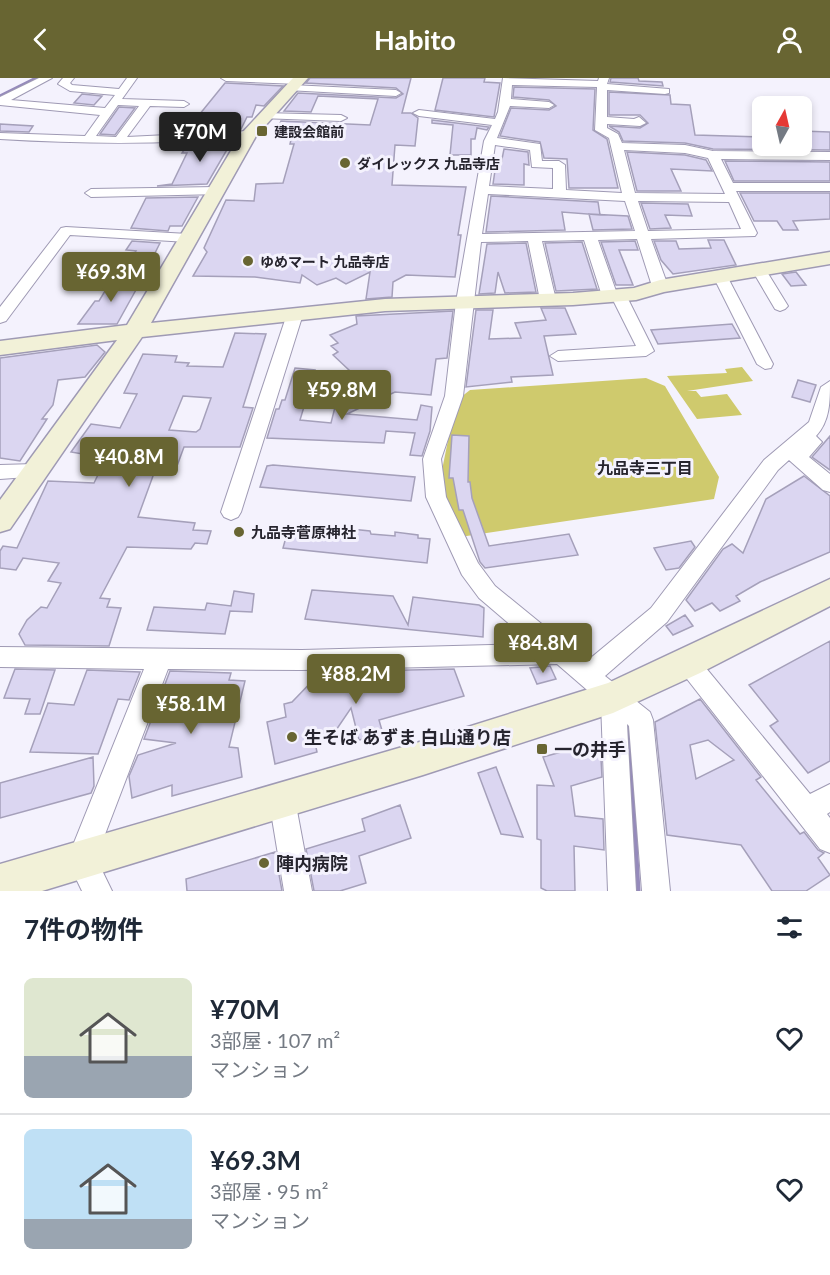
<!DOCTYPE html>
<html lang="ja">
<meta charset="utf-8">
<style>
body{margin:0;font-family:Lato,"Noto Sans JP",sans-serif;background:#f6f6f7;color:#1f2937;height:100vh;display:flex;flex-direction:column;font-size:22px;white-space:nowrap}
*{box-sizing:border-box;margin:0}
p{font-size:20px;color:#747a83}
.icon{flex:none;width:33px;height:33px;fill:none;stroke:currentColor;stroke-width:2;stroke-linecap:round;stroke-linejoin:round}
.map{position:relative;height:813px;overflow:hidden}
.sheet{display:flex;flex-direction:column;background:#fff;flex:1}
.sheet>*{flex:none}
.needle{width:39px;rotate:8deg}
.fabs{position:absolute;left:752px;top:18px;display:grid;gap:12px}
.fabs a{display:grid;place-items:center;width:60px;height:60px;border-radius:9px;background:#fff;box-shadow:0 3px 9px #0003;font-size:30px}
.price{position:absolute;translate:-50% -51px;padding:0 14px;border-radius:6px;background:#686532;color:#fff;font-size:20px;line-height:39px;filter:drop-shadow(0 2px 3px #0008)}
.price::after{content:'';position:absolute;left:50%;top:36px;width:18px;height:14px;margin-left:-9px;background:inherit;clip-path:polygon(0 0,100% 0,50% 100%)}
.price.current{background:#222;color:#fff}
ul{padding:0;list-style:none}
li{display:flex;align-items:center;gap:18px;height:150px;padding:0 24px}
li+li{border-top:2px solid #e0e1e3}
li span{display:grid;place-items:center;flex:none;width:168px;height:120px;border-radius:9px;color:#555}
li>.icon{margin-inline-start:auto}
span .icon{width:72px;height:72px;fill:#fffc;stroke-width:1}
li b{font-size:26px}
h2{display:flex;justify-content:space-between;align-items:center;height:72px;padding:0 24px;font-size:26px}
header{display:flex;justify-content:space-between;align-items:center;height:78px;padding:0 24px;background:#686532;color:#fff;font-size:27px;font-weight:700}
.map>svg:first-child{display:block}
</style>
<header><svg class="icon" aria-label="back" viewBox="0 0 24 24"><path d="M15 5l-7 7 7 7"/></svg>Habito<svg class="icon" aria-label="person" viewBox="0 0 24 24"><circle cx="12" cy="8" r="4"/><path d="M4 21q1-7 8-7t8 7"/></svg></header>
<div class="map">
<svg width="830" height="813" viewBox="0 0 830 813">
<rect width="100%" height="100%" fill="#f4f2fd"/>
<path fill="#cfca6d" d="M742,289L753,303L687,313H696L701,319L727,316L742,337L697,341L667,298L727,295L725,291Z
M646,300L665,308L719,399L714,421L460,459L445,420L442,392L456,323L470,312Z"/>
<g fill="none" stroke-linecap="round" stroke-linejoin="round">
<path stroke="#958abb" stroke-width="3" d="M0,18L36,0"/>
<path stroke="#958abb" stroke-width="7" d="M628,652L637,813"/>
</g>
<path fill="#dbd6f1" stroke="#a5a0ba" stroke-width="1.5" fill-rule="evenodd" d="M310,0H411L402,35H411L418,40L415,68L395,67L392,107L466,109L458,157H461L455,199L406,197L393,204L392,219L366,221L370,194L346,206L336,200L317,207L302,197L300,205L255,199L193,198L207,174L204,170L226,122L254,123L256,106L283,105L294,66H290L293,53H277L281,43L370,47L378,21L318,18L311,34L284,33L298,15L396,20L403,16L396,10L306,5Z
M443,0H485L484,4L500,5L494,39L435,32Z
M611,0H638L639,3L662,4L663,8L610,4Z
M225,5H226L283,8L264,28L256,27L252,39H247L241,51L195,53L205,37H199Z
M514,9L595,11L593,52L607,61L618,110H569L567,81L544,80L540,64L500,58L511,30L549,32L556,28L549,22L513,19Z
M609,14L670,17L671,26L690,27L695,57L762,59V68H801V53L830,54V72L713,71L685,65L623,63L619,54L609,48L640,50L648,45L640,37H609Z
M82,16L102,18L94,27L74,25Z
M119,29L135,30L115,57L100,56Z
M432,42L489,49L487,52L477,50L475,61H471V77H450L453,47L432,45Z
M0,46L33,48L29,54L0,53Z
M232,63L207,106L157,108L172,106L187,75H182L188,66Z
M504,71L528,74L529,87L524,86V107L493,106L496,86H501Z
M627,74L685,77L706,82L712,93L671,91L681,113H637Z
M725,83L830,84V103H734Z
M740,115H830V141L793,143L798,152H783L777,143H754Z
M491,118L598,124L600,137L562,134L565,152L486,154Z
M198,119L182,148H170L168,153L131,150L146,120Z
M641,125L688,126L692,138L665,137L671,150L650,151Z
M589,136L628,138L632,151L593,152Z
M708,162H724L736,187L673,196L661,182L654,163H676L679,171L711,170Z
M132,163L160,165L146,193L124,192L136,173L126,172Z
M635,163L638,172H619L633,207H616L601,164Z
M582,164L597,211L556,213L545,165Z
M526,165L536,214L505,215L498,194L495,215L479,216L487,166Z
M796,194L806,207L791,208L782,196Z
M114,198H122L137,210L117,246H78L95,223H99Z
M541,230H565L576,256L544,258L553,297L511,299L512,304L466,309L476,232H493L489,261L521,260L515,245L546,242Z
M453,233L447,280L436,281L431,317L395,314L367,327L332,293L351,294L333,277L338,274L331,268L338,265L330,257L357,246L356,238Z
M732,246L740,260L658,266L651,252Z
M235,255L266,256L243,329L253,330L240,369H184L177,388L157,387L138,439L195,445L193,452L211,453L207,466L195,465L191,471L127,469L100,520L110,521L107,529L121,530L109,568L25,567L19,556L27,542L41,529L47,530L61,505L48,503L59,485L23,480L16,492L0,490V473L3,468L17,470L48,403L94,405L106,380L71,374L91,346L120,350L137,316L124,315L143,276L177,278L175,284L189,285L187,288L223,289ZM183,318L211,320L200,351L196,354L169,352Z
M97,267L105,274L85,299L58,302L53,327L42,341H47L20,383L0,380V280Z
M295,290L315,292L300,342L331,345L336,325L366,327L347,336L417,342L421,327L432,329L430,353L422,378L410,377L415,355L386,353L384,365L267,360L276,331H279L282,322H285Z
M798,302L816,307L810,324L792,319Z
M452,357L469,358L468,404H470L472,420L489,468L569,456L578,477L485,490L480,484L463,432H459L453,400H449Z
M830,358V392L812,379Z
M273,387L415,399L411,423L260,409L267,388Z
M804,398L830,418V474L760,504L736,518L740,523L720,533L712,525L695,533L686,522L723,471L732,466L743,475L766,421Z
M303,446L370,453L371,456L395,458V454L418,457V460L430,461L427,485L283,470L289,448L302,449Z
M691,463L695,469L679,490L666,492L654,470Z
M312,512L393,518L408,547L413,519L479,527L484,530L483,559L305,541Z
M234,513L254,516L252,534L230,533L225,556L147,552L154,529L205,532L207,525L231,528Z
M685,537L693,548L673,557L666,548Z
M830,563V683L808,695L770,648L778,643L749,607Z
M550,588L556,601L537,606L530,590Z
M15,591L55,592L40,636H25L30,621L4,620Z
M454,591L464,618L379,642L383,656L359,662L351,630L328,664L313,656L317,674L275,686L267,644L286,639L284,626L292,624L321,594Z
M87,592L140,594L129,622L118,621L98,676L30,674L48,625L74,627Z
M170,593L231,595L229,602L245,603L229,669L238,670L242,699L172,718V707L132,720L129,698L138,677L176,665L144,661Z
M700,621L761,699L756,702L800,756L804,754L818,772L824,775L818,780L830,797L806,813H772L741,767L667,757L655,644ZM708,662L734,682L696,701L690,667Z
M594,665L601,681L602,699L571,708L575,738L603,741L604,772L574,768L575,813H547L541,810V762L537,761V707L554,708L543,679Z
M93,679L94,708L91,715L0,740V705Z
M496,689L523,759L501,756L478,695Z
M400,727L411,760L359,778L366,805L340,813H314L306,771L365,753L362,741Z
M275,774L282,813H187L186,801Z"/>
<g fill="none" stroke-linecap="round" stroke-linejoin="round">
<g stroke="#9f9ab4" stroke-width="2">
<path id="street" d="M39,0H52L11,22L105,30L115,17L70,13L58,6L63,0H74L70,5L72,7L119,11L127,0H137L122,21L184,23L189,26L184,29L150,28L127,59L249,53L255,56L249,59C165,67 83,66 0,61V55L85,58L100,37L0,27V19ZM118,27L139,28L116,59L96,58Z
M221,0H299L304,3L299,6L226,3Z
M503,0L598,3L599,0H609L607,6L669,11V15L665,16L607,12V39L634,41L639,39L646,45L640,48L607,46V50L618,56L622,65L685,67L713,73L830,74V82L721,81L733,105H830V113H736L757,155L755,158L651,161L668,208L665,211H655L652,208L637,161L598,162L616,213L623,214L626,217L654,273L646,278L558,283L550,278L558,273L636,268L613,222L605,221L602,218L584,162L542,163L556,222L548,227L540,222L528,163L481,164L463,318L441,381L446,419L478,485L495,508L587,583L651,530L764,382L809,344L821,309L830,303C830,324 830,343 816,358L822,364L809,379L830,396V414L823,412L789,382L778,392L667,544L605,598L650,634L653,642L670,813H642L629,648L627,646L636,813H608L601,624L557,586L302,592L168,591L96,780L112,813H82L67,782L144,591L0,589V569L302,572L533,566L479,520L462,497L426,419L423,381L445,318L456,224L484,63L492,47L419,38L413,35L419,32L495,41L498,34ZM512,7L597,9L595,52L609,60L622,115L566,112L565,87L559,83H542L540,66L497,60L510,28L549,30L554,27L549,24L511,21ZM495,67L530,72L532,89L553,90V111L489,108ZM624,72L685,75L708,80L725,116L635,115ZM488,116L625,123L635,153L482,156ZM638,123L729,124L741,151L648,153Z
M291,7L396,12L401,15L396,18L287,12L286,10Z
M264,35L341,37L347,40L341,43L260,40V36Z
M216,109L222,113L221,116L91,119L85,115L91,111Z
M66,149L188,156L195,160L188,164L70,157L6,243L0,245V229L61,150Z
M759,188L764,189L788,228L785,231L780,233L775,231L752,192Z
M720,194L727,198L773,286L771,290L765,291L757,286L713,198Z
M295,231L303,236L241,434L238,439L231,442L224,439L221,434L287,236Z
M35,386L42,388L45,393L42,398L0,401V387Z
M688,574L696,578L810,716L830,706V734L827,736L830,740V775L820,771L680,592L676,585L680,578Z
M282,709L291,713L295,722L312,813H284L269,722L273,713Z"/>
</g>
<g stroke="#9f9ab4" stroke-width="3">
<path id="secondary" d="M293,0H308L256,58L151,245L385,221L573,215L634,210L660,202L830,174V186L664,214L636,222L573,227L385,233L142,259L10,451L0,454V422L117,262L0,277V263L127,247L241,56Z
M830,501V528L700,595L613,635L423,697L42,813H0V786L423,663L608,605Z"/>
</g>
<use href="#street" fill="#fff" fill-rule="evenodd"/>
<use href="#secondary" fill="#f2f1d8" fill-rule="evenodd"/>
</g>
<g fill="#686532" stroke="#f4f2fd" stroke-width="2">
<rect x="256" y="47" width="12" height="12" rx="3"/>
<circle cx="345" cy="85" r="6"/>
<circle cx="248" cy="183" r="6"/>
<circle cx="239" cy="454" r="6"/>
<circle cx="292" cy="659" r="6"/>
<rect x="536" y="665" width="12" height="12" rx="3"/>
<circle cx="264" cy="785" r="6"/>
</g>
<g text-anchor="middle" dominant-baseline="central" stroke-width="6" stroke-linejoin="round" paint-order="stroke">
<g font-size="14" font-weight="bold" fill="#26242e" stroke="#f4f2fd" text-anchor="start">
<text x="274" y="53">建設会館前</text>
<text x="357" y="85">ダイレックス 九品寺店</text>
<text x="260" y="183">ゆめマート 九品寺店</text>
</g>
<g font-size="15" font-weight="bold" fill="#26242e" stroke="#f4f2fd" text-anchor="start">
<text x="251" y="454">九品寺菅原神社</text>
</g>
<g font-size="16" font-weight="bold" fill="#26242e" stroke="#f4f2fd">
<text x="645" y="389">九品寺三丁目</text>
</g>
<g font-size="18" font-weight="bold" fill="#26242e" stroke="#f4f2fd" text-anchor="start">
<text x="304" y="659">生そば あずま 白山通り店</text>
<text x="554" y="671">一の井手</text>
<text x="276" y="785">陣内病院</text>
</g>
</g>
</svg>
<div class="fabs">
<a><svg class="needle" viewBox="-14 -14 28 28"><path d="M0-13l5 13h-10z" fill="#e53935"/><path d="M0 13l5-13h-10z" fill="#747a83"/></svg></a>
</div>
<b class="price current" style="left:200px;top:85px">¥70M</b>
<b class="price" style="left:111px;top:225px">¥69.3M</b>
<b class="price" style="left:342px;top:343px">¥59.8M</b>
<b class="price" style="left:129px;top:410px">¥40.8M</b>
<b class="price" style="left:543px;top:596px">¥84.8M</b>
<b class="price" style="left:356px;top:627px">¥88.2M</b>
<b class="price" style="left:191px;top:657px">¥58.1M</b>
</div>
<section class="sheet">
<h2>7件の物件<svg class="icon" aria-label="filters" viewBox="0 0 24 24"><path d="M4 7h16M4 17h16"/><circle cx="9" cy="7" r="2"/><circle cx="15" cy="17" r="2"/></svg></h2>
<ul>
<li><span style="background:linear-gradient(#dfe7d0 65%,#9aa5b1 0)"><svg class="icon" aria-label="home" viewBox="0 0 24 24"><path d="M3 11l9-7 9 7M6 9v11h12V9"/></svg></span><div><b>¥70M</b><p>3部屋 · 107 m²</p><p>マンション</p></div><svg class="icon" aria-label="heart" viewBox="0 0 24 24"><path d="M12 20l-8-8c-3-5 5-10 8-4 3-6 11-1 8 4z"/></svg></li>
<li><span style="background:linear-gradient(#bfe0f5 75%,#9aa5b1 0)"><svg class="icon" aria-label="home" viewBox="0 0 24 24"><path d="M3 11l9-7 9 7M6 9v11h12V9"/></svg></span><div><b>¥69.3M</b><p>3部屋 · 95 m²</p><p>マンション</p></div><svg class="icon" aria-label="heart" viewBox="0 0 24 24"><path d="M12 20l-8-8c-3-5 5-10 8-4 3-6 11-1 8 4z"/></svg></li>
</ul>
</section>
